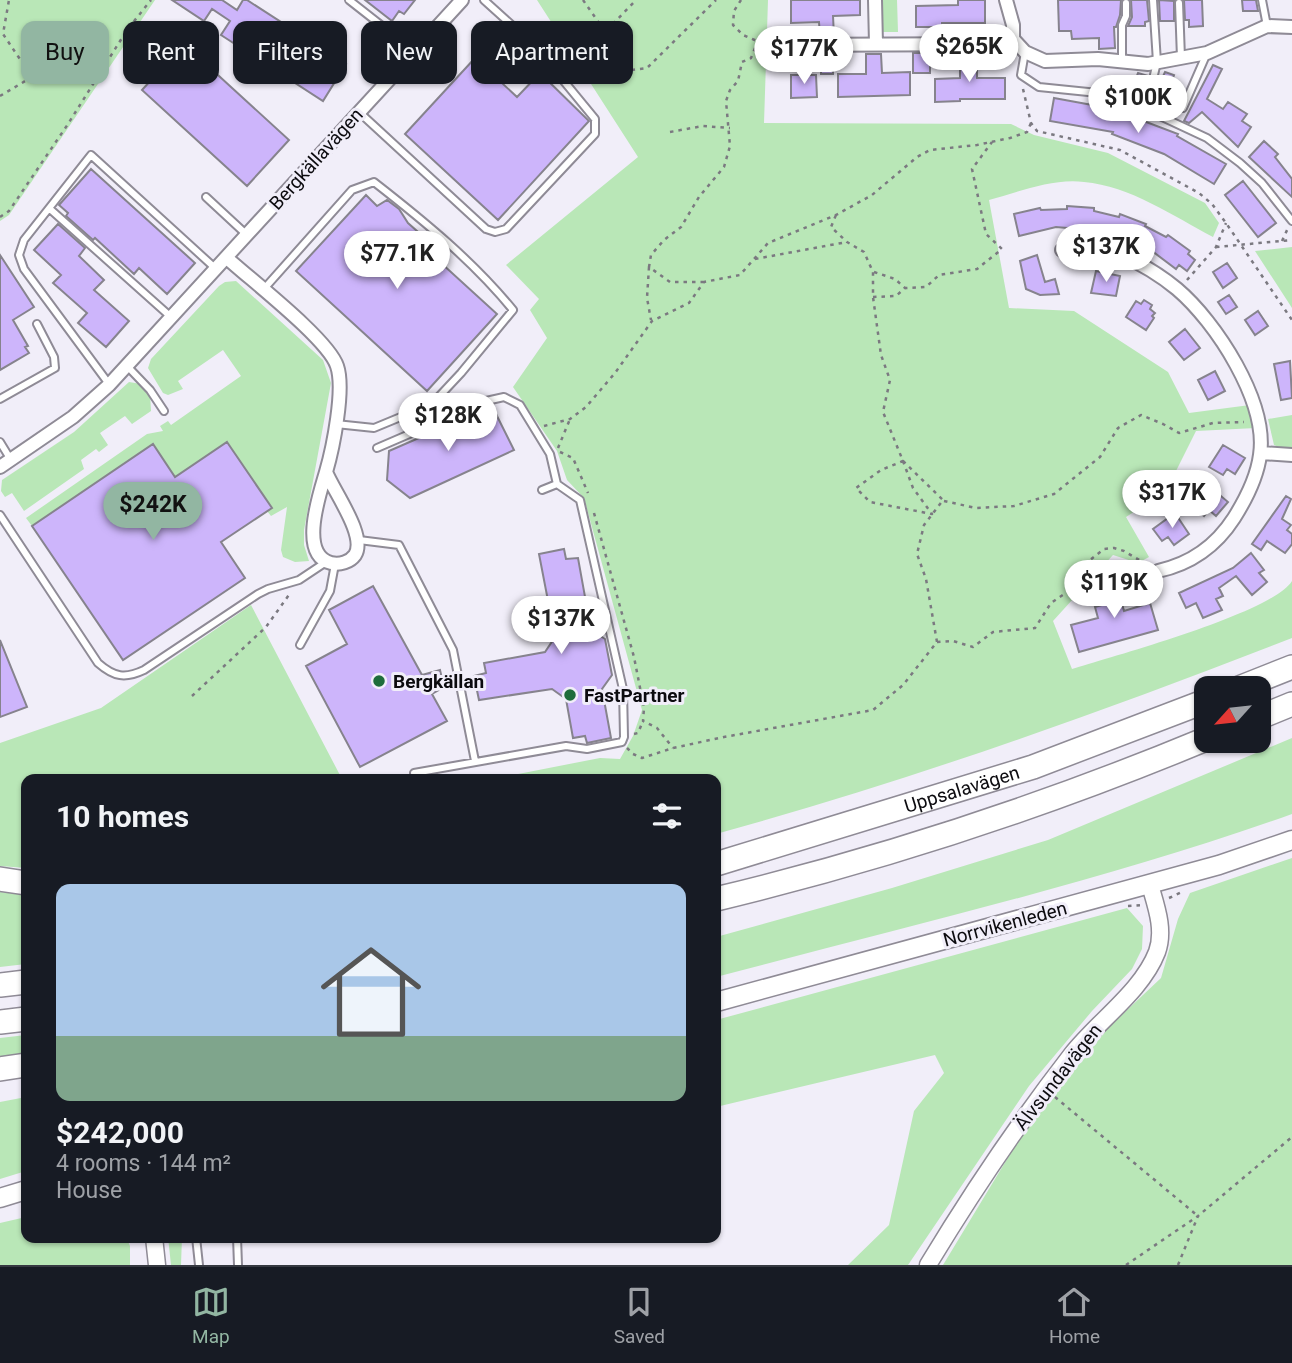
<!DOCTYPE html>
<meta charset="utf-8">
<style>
body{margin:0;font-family:Roboto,sans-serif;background:#20242c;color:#f1f3f6;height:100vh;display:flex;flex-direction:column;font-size:26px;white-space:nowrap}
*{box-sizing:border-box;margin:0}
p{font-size:23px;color:#9ea1a6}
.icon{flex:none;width:38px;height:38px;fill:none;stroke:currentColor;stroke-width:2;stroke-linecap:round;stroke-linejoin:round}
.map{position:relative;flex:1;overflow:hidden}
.side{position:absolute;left:21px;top:774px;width:700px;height:469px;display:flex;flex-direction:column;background:#171b24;border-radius:14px;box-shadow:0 2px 5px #0004}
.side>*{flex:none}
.hud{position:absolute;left:21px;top:21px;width:700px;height:63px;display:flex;gap:14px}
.needle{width:46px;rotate:243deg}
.fabs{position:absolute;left:1194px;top:676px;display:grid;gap:14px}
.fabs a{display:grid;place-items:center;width:77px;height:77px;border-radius:14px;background:#171b24;box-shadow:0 2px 5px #0004;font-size:35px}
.price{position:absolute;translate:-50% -60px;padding:0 16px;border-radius:24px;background:#fff;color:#222;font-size:23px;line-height:46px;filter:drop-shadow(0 2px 4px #0008)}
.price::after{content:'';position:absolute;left:50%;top:42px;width:21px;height:16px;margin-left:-10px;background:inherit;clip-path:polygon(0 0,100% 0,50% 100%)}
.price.selected{background:#92b6a2;color:#111}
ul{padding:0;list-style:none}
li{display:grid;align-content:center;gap:14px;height:371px;padding:0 35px}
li+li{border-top:2px solid #363941}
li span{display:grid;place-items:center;height:217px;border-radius:14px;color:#555}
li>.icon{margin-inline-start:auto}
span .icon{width:126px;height:126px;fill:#fffc;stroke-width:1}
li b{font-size:30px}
h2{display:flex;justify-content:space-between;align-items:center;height:84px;padding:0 35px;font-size:30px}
.tag{padding:0 24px;border-radius:14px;background:#171b24;box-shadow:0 2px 5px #0004;font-size:24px;line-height:63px}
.tag.selected{background:#92b6a2;color:#111}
.tab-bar{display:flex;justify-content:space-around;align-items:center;height:98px;border-top:2px solid #363941;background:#171b24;font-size:19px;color:#9ea1a6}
.tab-bar a{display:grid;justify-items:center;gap:4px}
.tab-bar .selected{color:#92b6a2}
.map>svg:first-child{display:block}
</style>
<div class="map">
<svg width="1292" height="1265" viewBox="0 0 1292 1265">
<rect width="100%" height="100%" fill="#f1eef9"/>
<path fill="#b9e7b7" d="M0,0H155L9,215L0,221Z
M537,0H768L764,123L1011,124L1034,135L1108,153L1205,203L1219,223L1213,237C1173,216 1130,186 1084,182C1053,178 1019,192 989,200L1009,308L1074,311L1168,372L1189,413L1250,405L1256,428L1196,431L1166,491L1126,517L1149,557L1138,563L1113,555L1053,621L1072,669C1114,656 1272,613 1292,581V638C1102,712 912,780 716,834V779H492L600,758L620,759L633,736L642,710L584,498L567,480L557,451L513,387L547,338L530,310L539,299L506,265L638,157Z
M880,0H897L898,32H882Z
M1292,247V308L1255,251Z
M236,281L323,360L331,383L304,530V545L309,561L295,562L283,557L281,550L287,507L271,516L267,511L271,507L227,442L175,477L153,444L32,526L26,518L147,434L163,431L160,426L168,421L171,425L241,376L223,350L178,381L183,389L168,395L163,393L148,368L151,359L219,286L225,282Z
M129,382L141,384L150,393L151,411L132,424L125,416L100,433L108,445L99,452L96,449L81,460L84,469L24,511L12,493L5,497L1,491L2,480L74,432Z
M1292,415V448H1282L1274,445L1268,419Z
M251,605L342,779H26V868L0,866V743L101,708Z
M1292,738V814C1104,881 908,926 716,977V937L892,888L1048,840Z
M1292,858V1265H943L1018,1141L1107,1029L1161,978L1178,919L1190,893Z
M0,892L26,895V964L0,967Z
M1127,908L1143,926L1142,949L1132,969L1092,1011L1029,1086L908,1265H848L889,1225L914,1111L944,1073L935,1055L716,1107V1020Z
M26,1035V1056L0,1060V1038Z
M26,1097V1171L0,1179V1102Z
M26,1217V1237H126L130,1246V1265H0V1223Z
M168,1237H182L181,1265H171Z"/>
<path fill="#cdb5fb" stroke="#86838d" stroke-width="2" d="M172,0H222L237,10L243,0H247L346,64L323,101L221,35L230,21L212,9L204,21Z
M365,0H415L404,14L399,11L392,21Z
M791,0H860V15L833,16L834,36H820L819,22L791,23Z
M958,0H985V23H942V27H916V6L958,5Z
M1058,0H1121L1120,15L1116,27H1114L1115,48L1099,49V38L1072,39L1071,31H1059Z
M1131,0H1147L1149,21L1145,22V26H1128L1132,17Z
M1159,0L1174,1V21H1160Z
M1184,0H1202L1203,26L1189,27V20H1185Z
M1242,0H1256L1258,11H1243Z
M184,44L289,140L247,186L142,90Z
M913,53H930V73H913Z
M960,53H977V78H1005V99H960V101L935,102V79L960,78Z
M866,54H881L882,73L910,72V95L838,97V74H866Z
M821,56H833V74H821Z
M475,58L517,97L540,73L589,121L498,220L405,134Z
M1213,65L1222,69L1207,99L1223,109L1228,102L1247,114L1242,121L1251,127L1238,147L1202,112L1189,123L1184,121Z
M1165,72L1174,75L1162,108L1153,105L1155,100L1149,98L1155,95L1159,80L1161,81Z
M1138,73L1148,76L1144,91L1146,96L1132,90Z
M791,75H816L817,97L791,98Z
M1054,98L1114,109L1133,117L1178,134L1177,136L1226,164L1214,184L1164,154L1112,134L1113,132L1050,121Z
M1264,141L1278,154L1275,157L1292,179V197L1249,157Z
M91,169L195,263L167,294L139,268L134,274L95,238L93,240L66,216L68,213L59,205Z
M1243,181L1276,223L1258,237L1225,195Z
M366,195L377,206L387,200L399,209L408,223L435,247L429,252L497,314L427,391L296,271Z
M1067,206L1094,208V211L1119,217L1120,214L1146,224L1145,226L1166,237L1168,235L1190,251L1188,254L1195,260L1187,271L1179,265L1176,269L1148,248L1102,231L1056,227L1019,236L1014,214L1040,208L1041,210L1067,209Z
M58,224L85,248L79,256L104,280L94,290L129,321L106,347L78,323L87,313L53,283L61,275L34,250Z
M0,255L34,307L13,320L28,346L25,347L29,353L0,370Z
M1037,255L1045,282L1055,279L1059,294L1040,295L1026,289L1020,261Z
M1227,263L1237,278L1223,288L1213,272Z
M1096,271L1120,276L1116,296L1091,293Z
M1229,295L1237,307L1226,314L1218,302Z
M1144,300L1152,305L1150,309L1155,313L1152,316L1154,318L1146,330L1126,317L1136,301L1141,304Z
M1258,311L1268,326L1255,335L1245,320Z
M1185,329L1200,348L1184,360L1169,342Z
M1290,361L1292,398L1281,400L1274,364Z
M1215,371L1225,391L1208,400L1198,380Z
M492,406L514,450L410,498L387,480L389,451Z
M227,442L272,508L221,542L245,578L123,660L32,526L153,444L175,477Z
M1223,445L1245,458L1235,474L1227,469L1223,475L1209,467Z
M1208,485L1228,502L1216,516L1209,510L1204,516L1191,505Z
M1286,496L1291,499L1282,519L1291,525L1287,530L1292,534V544L1285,553L1267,541L1261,550L1252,544Z
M1175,513L1189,534L1174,545L1168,537L1162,541L1153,529Z
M564,549L566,559L578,558L591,630L605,639L612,675L602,689L611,738L587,743L585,736L573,738L566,699L552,689L479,700L474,676L486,673L484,663L545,652L555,637L539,554Z
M1251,553L1264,570L1259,573L1267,582L1252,595L1236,576L1219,588L1223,596L1216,599L1222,610L1203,618L1196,603L1186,608L1179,593L1233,568Z
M1115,566L1126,577L1117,586L1124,611L1150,603L1158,630L1079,652L1071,625L1098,618L1095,607L1119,600L1100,581Z
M373,586L422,675L440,670L444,687L432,694L447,721L360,767L306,666L347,644L329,610Z
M0,640L27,707L0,717Z"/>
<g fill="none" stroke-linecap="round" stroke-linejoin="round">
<g stroke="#8f8b96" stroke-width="10">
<path id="service" d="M349,0L414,51
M1262,0L1267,26
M1179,3L1181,58
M1025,52L1021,75L1039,87L1098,93L1130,102L1207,138L1240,163L1262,183L1292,221
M1122,61V25L1126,16V3
M1150,92L1157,62L1153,0
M1183,108L1207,53
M359,112L486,229L495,232L506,229L595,134V119L535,46L484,0
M206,197L247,235
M50,209L171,317
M263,290L352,190L374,182C424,221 473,261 513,310L461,373L432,404L374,428L336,424
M128,367L150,390L164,411
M109,384L24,269L19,255L24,240L91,155L215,268
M0,399L55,368L54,357L37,324
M0,442L11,460
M377,448L486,401L504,397L520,405L550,454L557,484L542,490
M0,515L98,663C114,677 125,679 144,670L258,594L268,589L299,580L326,562
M359,540L399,545L453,650L475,761
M300,645L330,591L335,564
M414,773L566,746L587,749L622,742L624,737L623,689L580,500L557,484
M196,1237L199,1265
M237,1237L238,1265"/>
</g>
<g stroke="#8f8b96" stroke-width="16">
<path id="minor" d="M875,0L876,44
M1013,39L1025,52L1045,61L1098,59L1148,64L1207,53L1267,26L1292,27
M776,45L1005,44L1013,39V25L1006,0
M1062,250C1069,248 1076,244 1083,244C1095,244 1107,249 1118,253C1140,263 1159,274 1177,289C1216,322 1268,402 1260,455C1257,478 1246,499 1234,518C1216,546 1190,564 1158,571
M227,258C251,280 328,339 337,366C345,389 333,448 326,472C320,493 298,555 331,563C340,565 350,562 355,555C367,536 334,492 326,472
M1261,453L1292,455
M0,467L73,417L109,385L462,0"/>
</g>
<g stroke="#8f8b96" stroke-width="19">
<path id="tertiary" d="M154,1237L157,1265
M928,1265C972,1192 1020,1121 1072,1054C1098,1021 1142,991 1157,952C1165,930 1156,906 1150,885"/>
</g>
<g stroke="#8f8b96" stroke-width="21">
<path id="secondary" d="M716,1002L1219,865L1292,840
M0,1198L26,1190"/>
</g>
<g stroke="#8f8b96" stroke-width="26">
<g id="motorway">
<path d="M1239,688L1292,667"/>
<path d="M1258,718L1292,704"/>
<path id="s1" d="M716,864L1033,767L1206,701"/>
<path d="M0,879L26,883"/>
<path d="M716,899C883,859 1047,805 1206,739"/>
<path d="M0,985L26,982"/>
<path d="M0,1022L26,1019"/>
<path d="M0,1069L26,1065"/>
</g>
</g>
<path stroke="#7b7980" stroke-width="2.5" stroke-dasharray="3.5 5" stroke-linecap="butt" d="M583,0L632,70L647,68L716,0
M741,0L734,11L733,25L743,35L757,41
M607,30L636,0
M1023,89L1031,123L1037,131L1120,150L1199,193L1212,204L1226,223L1292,320
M0,96L32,77L3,34L9,0
M670,132L703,126L730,128
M0,217L9,211L68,124L127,30L151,0
M1282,241L1288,228
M1216,247L1292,240
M755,259L847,242
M649,267L647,298L651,320
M874,272L895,279L905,288
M1187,280L1216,247L1226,223
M704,282H670L649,267L651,255L664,240L681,227L699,197L724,167L730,146L726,101L730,90L738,81L742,62L751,58L758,41H763
M873,297L896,296L905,288L926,287L939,275L977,269L1002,249L986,234L972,169L992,142
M544,426L570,419L586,407L615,373L652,321L689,303L704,282L740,275L768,243L836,215L872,195L917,157L930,150L977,145L1010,138L1027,132L1031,123
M558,448L570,419
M560,452L573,458L588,493
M903,461L913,488L932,514L870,502L856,488L881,470Z
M944,501L976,508L1014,506L1054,494L1100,457L1118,428L1141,415L1163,424L1179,433L1213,423L1244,422
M594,513L634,657L644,708L643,721L657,728L673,748
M937,642L953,641L973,647L993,632L1035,628L1051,603L1067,592L1073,583L1076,571L1104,549L1114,548L1124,551L1146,564
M192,696L266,627L291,592
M634,734L638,733L643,721
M627,748L633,754L642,758L673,748L724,737L873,710L903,685L937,642L926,579L917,554L924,525L943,500L903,461L883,412L890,380L881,355L873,297V272L864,252L847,242L831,227L836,215
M1169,898L1182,892
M1128,906L1142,905
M1055,1097L1198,1216
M1126,1265L1198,1216L1292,1137
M1178,1265L1198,1216"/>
<use href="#service" stroke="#fff" stroke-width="6"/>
<use href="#minor" stroke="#fff" stroke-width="12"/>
<use href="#tertiary" stroke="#fff" stroke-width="16"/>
<use href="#secondary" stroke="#fff" stroke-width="18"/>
<use href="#motorway" stroke="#fff" stroke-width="23"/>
</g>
<g fill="#1e6c3b" stroke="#f1eef9" stroke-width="2.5">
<circle cx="379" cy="681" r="7"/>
<circle cx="570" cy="695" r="7"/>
</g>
<g text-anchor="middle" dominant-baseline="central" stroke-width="6" stroke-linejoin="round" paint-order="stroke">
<g font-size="19" fill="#0c0b0f" stroke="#f1eef9">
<text transform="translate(316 159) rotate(-48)">Bergkällavägen</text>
<text stroke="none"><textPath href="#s1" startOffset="257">Uppsalavägen</textPath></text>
<text transform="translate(1005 924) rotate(-15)">Norrvikenleden</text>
<text transform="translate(1058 1077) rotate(-52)">Älvsundavägen</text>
</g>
<g font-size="19" font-weight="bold" fill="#0c0b0f" stroke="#f1eef9" text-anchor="start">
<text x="393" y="681">Bergkällan</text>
<text x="584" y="695">FastPartner</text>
</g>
</g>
</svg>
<div class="fabs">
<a><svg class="needle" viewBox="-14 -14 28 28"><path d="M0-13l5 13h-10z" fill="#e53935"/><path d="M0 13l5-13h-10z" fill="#9ea1a6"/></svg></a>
</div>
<b class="price" style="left:969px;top:84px">$265K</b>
<b class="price" style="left:804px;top:86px">$177K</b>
<b class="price" style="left:1138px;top:135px">$100K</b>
<b class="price" style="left:1106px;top:284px">$137K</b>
<b class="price" style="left:397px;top:291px">$77.1K</b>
<b class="price" style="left:448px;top:453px">$128K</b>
<b class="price" style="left:1172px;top:530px">$317K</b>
<b class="price selected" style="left:153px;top:542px">$242K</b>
<b class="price" style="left:1114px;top:620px">$119K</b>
<b class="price" style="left:561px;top:656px">$137K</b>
<div class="hud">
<a class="tag selected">Buy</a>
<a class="tag">Rent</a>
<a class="tag">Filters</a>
<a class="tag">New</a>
<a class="tag">Apartment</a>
</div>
<section class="side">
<h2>10 homes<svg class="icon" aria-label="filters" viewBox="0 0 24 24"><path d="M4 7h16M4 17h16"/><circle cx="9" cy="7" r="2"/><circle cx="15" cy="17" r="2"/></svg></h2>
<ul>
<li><span style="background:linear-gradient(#a9c7e8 70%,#7fa58c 0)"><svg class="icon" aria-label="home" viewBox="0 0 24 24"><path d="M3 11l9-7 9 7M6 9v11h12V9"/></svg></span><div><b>$242,000</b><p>4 rooms · 144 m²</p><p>House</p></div></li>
</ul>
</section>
</div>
<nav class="tab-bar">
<a class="selected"><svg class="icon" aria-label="map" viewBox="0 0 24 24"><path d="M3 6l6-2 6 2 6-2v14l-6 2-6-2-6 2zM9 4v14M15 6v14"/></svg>Map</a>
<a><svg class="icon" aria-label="saved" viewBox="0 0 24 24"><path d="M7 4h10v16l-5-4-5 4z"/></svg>Saved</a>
<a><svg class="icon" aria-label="home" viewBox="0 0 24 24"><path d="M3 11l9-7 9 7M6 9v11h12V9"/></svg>Home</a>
</nav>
